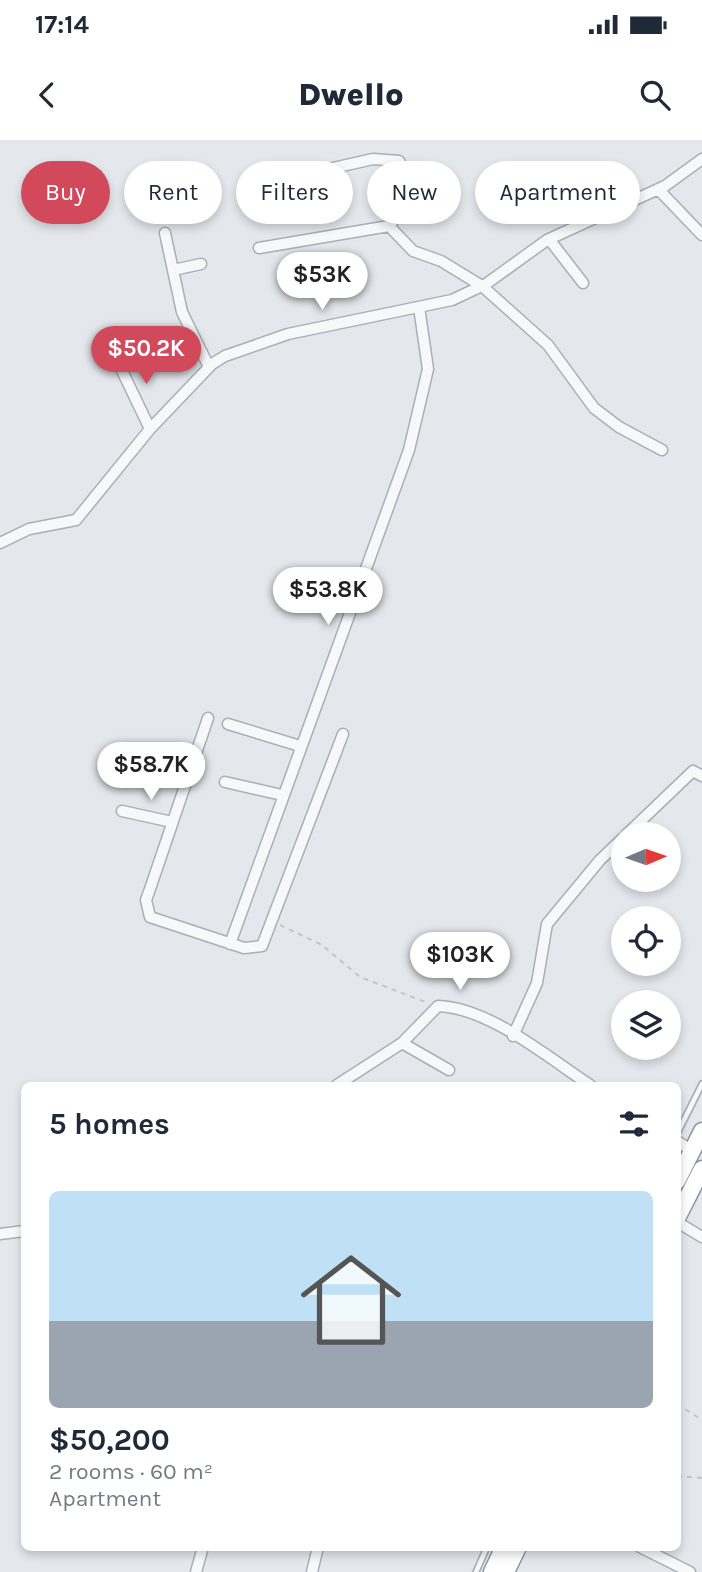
<!DOCTYPE html>
<meta charset="utf-8">
<style>
body{margin:0;font-family:Karla,sans-serif;background:#f6f6f7;color:#1f2937;height:100vh;display:flex;flex-direction:column;font-size:26px;white-space:nowrap}
*{box-sizing:border-box;margin:0}
p{font-size:23px;color:#747a83}
.icon{flex:none;width:38px;height:38px;fill:none;stroke:currentColor;stroke-width:2;stroke-linecap:round;stroke-linejoin:round}
.map{position:relative;flex:1;overflow:hidden}
.sheet{position:absolute;left:21px;top:942px;width:660px;height:469px;display:flex;flex-direction:column;background:#fff;border-radius:10px;box-shadow:0 4px 10px #0003}
.sheet>*{flex:none}
.guide{position:absolute;left:21px;top:21px;width:662px;height:63px;display:flex;gap:14px}
.needle{width:46px;rotate:88deg}
.buttons{position:absolute;left:611px;top:682px;display:grid;gap:14px}
.buttons a{display:grid;place-items:center;width:70px;height:70px;border-radius:50%;background:#fff;box-shadow:0 4px 10px #0003;font-size:35px}
.price{position:absolute;translate:-50% -60px;padding:0 16px;border-radius:24px;background:#fff;color:#222;font-size:23px;line-height:46px;filter:drop-shadow(0 2px 4px #0008)}
.price::after{content:'';position:absolute;left:50%;top:42px;width:21px;height:16px;margin-left:-10px;background:inherit;clip-path:polygon(0 0,100% 0,50% 100%)}
.price.selected{background:#d1495b;color:#fff}
ul{padding:0;list-style:none}
li{display:grid;align-content:center;gap:14px;height:371px;padding:0 28px}
li+li{border-top:2px solid #e0e1e3}
li span{display:grid;place-items:center;height:217px;border-radius:10px;color:#555}
li>.icon{margin-inline-start:auto}
span .icon{width:126px;height:126px;fill:#fffc;stroke-width:1}
li b{font-size:30px}
h2{display:flex;justify-content:space-between;align-items:center;height:84px;padding:0 28px;font-size:30px}
.tag{padding:0 24px;border-radius:32px;background:#fff;box-shadow:0 4px 10px #0003;font-size:24px;line-height:63px}
.tag.selected{background:#d1495b;color:#fff}
.status{display:flex;justify-content:space-between;align-items:center;height:49px;padding:0 35px;background:#fff;direction:ltr}
.status svg{height:19px;fill:currentColor}
header{display:flex;justify-content:space-between;align-items:center;height:91px;padding:0 28px;background:#fff;font-size:32px;font-weight:800}
.map>svg:first-child{display:block}
</style>
<div class="status"><b>17:14</b><svg viewBox="0 0 49 12"><path d="M0 12V9h3v3zM5 12V6h3v6zM10 12V3h3v9zM15 12V0h3v12zM26 1h20v11H26zM47 4h2v5h-2z"/></svg></div>
<header><svg class="icon" aria-label="back" viewBox="0 0 24 24"><path d="M15 5l-7 7 7 7"/></svg>Dwello<svg class="icon" aria-label="search" viewBox="0 0 24 24"><circle cx="10" cy="10" r="6"/><path d="M15 15l6 6"/></svg></header>
<div class="map">
<svg width="702" height="1432" viewBox="0 0 702 1432">
<rect width="100%" height="100%" fill="#e4e7ec"/>
<g fill="none" stroke-linecap="round" stroke-linejoin="round">
<g stroke="#a9aeb7" stroke-width="8">
<path id="service" d="M677,994L702,944
M476,1432L487,1407"/>
</g>
<g stroke="#a9aeb7" stroke-width="13">
<path id="minor" d="M244,48L373,19L399,21C414,45 406,66 389,86
M658,49L702,95
M165,93L182,172L209,227
M549,99L583,143
M259,108L389,86L413,111L441,121L482,146L548,205L594,268L619,287L662,310
M173,130L201,124
M115,216L150,289
M0,403L29,389L76,380L150,289L212,224L225,216L288,194L452,160L486,144L547,100L665,46L702,19
M208,578L150,749L146,760L150,777L244,808L262,806L343,594
M228,584L300,606
M225,642L282,655
M122,671L172,682
M626,695L693,631L702,636
M230,804L409,310L428,229L419,167
M513,896L537,843L547,784L600,720L623,698
M402,903L449,930
M337,945L402,903L438,866C490,868 547,917 590,945
M677,1001L692,1011
M677,1082L702,1097
M0,1094L24,1091
M640,1407L690,1432
M196,1432L203,1407
M312,1432L318,1407"/>
</g>
<g stroke="#8b94a3" stroke-width="19">
<path id="trunk" d="M677,1041L702,991
M677,1078L702,1029
M492,1432L504,1407
M506,1432L518,1407"/>
</g>
<path stroke="#c2c5cb" stroke-width="2" stroke-dasharray="5 5" stroke-linecap="butt" d="M280,785L322,805L360,837L428,863
M677,1264L702,1280
M677,1336L702,1338"/>
<use href="#service" stroke="#f7f8fa" stroke-width="4.5"/>
<use href="#minor" stroke="#f7f8fa" stroke-width="10"/>
<use href="#trunk" stroke="#fff" stroke-width="16"/>
</g>
</svg>
<div class="buttons">
<a><svg class="needle" viewBox="-14 -14 28 28"><path d="M0-13l5 13h-10z" fill="#e53935"/><path d="M0 13l5-13h-10z" fill="#747a83"/></svg></a>
<a><svg class="icon" aria-label="locate" viewBox="0 0 24 24"><circle cx="12" cy="12" r="6"/><path d="M12 2v4M12 18v4M2 12h4M18 12h4"/></svg></a>
<a><svg class="icon" aria-label="layers" viewBox="0 0 24 24"><path d="M12 4l9 5-9 5-9-5zM3 14l9 5 9-5"/></svg></a>
</div>
<b class="price" style="left:322px;top:172px">$53K</b>
<b class="price selected" style="left:146px;top:246px">$50.2K</b>
<b class="price" style="left:328px;top:487px">$53.8K</b>
<b class="price" style="left:151px;top:662px">$58.7K</b>
<b class="price" style="left:460px;top:852px">$103K</b>
<div class="guide">
<a class="tag selected">Buy</a>
<a class="tag">Rent</a>
<a class="tag">Filters</a>
<a class="tag">New</a>
<a class="tag">Apartment</a>
</div>
<section class="sheet">
<h2>5 homes<svg class="icon" aria-label="filters" viewBox="0 0 24 24"><path d="M4 7h16M4 17h16"/><circle cx="9" cy="7" r="2"/><circle cx="15" cy="17" r="2"/></svg></h2>
<ul>
<li><span style="background:linear-gradient(#bfe0f5 60%,#9aa5b1 0)"><svg class="icon" aria-label="home" viewBox="0 0 24 24"><path d="M3 11l9-7 9 7M6 9v11h12V9"/></svg></span><div><b>$50,200</b><p>2 rooms · 60 m²</p><p>Apartment</p></div></li>
</ul>
</section>
</div>
